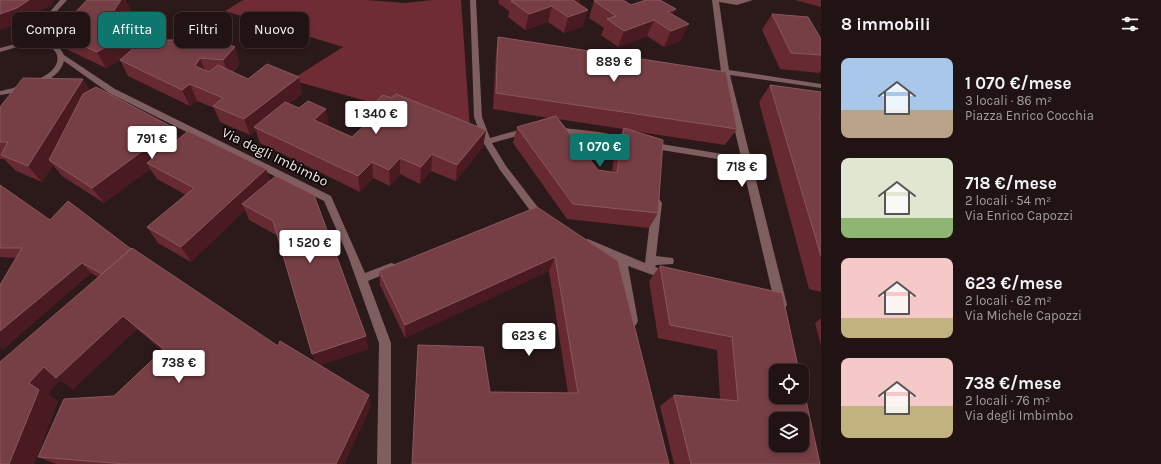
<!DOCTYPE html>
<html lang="it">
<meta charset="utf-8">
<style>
body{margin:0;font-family:Karla,sans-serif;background:#291c1d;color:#f1f3f6;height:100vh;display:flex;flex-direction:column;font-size:15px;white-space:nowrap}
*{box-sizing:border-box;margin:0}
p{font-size:13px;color:#a29ea0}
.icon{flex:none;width:22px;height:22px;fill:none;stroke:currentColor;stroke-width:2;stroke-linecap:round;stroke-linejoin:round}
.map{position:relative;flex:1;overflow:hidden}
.drawer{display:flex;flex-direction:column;background:#211314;width:340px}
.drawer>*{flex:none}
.top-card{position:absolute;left:12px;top:12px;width:380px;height:36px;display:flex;gap:8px}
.tools{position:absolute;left:769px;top:364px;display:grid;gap:8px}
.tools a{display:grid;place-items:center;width:40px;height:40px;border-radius:8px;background:#211314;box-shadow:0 2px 6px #0003,0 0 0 1px #3e3234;font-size:20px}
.price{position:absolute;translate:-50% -34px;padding:0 9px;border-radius:4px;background:#fff;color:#222;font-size:13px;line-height:26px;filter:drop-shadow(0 1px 2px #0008)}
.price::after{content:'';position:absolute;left:50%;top:24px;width:12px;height:9px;margin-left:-6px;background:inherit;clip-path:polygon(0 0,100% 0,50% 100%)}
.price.active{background:#0f766e;color:#fff}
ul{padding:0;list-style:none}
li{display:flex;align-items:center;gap:12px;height:100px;padding:0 20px}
li span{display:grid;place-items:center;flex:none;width:112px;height:80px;border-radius:8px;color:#555}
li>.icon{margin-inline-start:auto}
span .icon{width:48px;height:48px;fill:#fffc;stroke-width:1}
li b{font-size:17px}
h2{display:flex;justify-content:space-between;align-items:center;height:48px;padding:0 20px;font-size:17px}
.pill{padding:0 14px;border-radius:8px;background:#211314;box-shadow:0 2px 6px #0003,0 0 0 1px #3e3234;font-size:14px;line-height:36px}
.pill.active{background:#0f766e;color:#fff}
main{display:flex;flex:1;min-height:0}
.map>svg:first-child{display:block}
</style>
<main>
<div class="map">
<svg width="821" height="464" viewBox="0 0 821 464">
<rect width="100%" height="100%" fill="#2c191a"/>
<path fill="#702c34" d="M243,0H367L405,3L433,0H461L470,130L291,80L343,47L225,11Z"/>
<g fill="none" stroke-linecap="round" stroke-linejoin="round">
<path fill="#7e5e5f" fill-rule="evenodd" d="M60,0H67L29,42C43,40 58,41 64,55L115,89L331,196L365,273L391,263L395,264L396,267L395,270L368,281L391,343V464H377L379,343L348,256L324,201L109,93L64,61C59,83 19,93 0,95V91C15,88 63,77 57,55C55,49 50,47 45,46C30,43 14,48 0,52V48L19,43L31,34Z
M470,0H476L482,117L490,138L529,127L532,128L533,130L532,132L492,143L506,166L540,210L548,217L546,220L543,221L534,216L500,170L483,142L474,117Z
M712,0H753L737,5L719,2L729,70L821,84V88L730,75L787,305L785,308L781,310L777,308L775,305L742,163L649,148L645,145L649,142L741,157L721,72Z
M555,127L599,132L632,138L636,141L632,144L552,132L551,130L552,128Z
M657,199L660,200L662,203L656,256L673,258L674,261L673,264L656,265L655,267L673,273L674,276L673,279L669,281L628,266L638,321L636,325L632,326L628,325L626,321L617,262L584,246L583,243L584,240L588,239L645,263L652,203L654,200Z"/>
</g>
<path fill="#672932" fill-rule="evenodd" d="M499,0H580L579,4L583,26L564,33L548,22L525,30L508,17L509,11L498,3Z
M795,0H821V7Z
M594,1L631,5L674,15L681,41L664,47L647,36L618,47L601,35L604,28L589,18Z
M132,12L122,28L138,44L240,63L233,72L248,79L299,77L302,94L289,104L329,126H328L352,137L368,122L367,110L391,98L486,130L483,147L456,181L431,171L420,184L400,174L390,186L373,178L360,192L260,143L256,131L250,135L220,122L214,108L197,101L190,106L128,76L120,60L106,68L66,49L56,33Z
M772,14L821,39V70L819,73L780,69L762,30Z
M498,37L737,129L725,145L633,131L658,213L649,228L567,219L513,143L517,127L549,118L493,109L496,54ZM558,119L623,129L616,144L612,172L598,170Z
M770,85L821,92V292L809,289L759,102Z
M90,90L174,128L179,138L266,169L270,181L366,336L368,349L320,365L371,406L344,464H56L38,457L114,396L162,350L137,329L73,389L60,380L48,394L58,401L34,464H0L98,277L91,273L3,349L0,347V285L16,258L0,257V185L50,220L131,249L278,346L316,362L312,354L278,236L249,220L245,210L191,262L158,243L147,227L186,195L157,179L150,169L104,203L62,176L53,165L42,182L16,171L4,159H0V107Z
M537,207L669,464L490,392L568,393L549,271L405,338L380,285L379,271Z
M660,266L782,293L820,464H674L660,406L674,395L720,399L717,350L658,338L649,281Z
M821,318V346L815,323Z"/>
<path fill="#491a20" d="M29,0H55L50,6L25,21L1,30L0,29V14Z
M121,0H126L132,12L115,38L107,21Z
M571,0H580L577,12Z
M552,6L548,22L525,30L529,14Z
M676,9L669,26L668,12Z
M588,10L583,26L564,33L568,17Z
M654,20L647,36L618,47L624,31Z
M689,24L681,41L664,47L671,31Z
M132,32L140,48L106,68L97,52Z
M235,47L240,63L229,76L223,60Z
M200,58L207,75L195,66Z
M299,77L302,94L258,129L254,127L256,131L250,135L244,119Z
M83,79L94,96L49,160L53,165L42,182L28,166Z
M190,84L197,101L190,106L182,90Z
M326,109L329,126L318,136L314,120Z
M174,128L182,145L173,152L164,135Z
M486,130L483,147L456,181L457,165Z
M152,144L162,160L147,163L150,169L104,203L92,188Z
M432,154L431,171L420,184L421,167Z
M400,158V174L390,186L389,170Z
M372,162L373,178L360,192L358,176Z
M266,169L271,185L242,204L245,210L191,262L181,247Z
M555,257L549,271L405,338V325Z
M82,263L91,273L3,349L0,347V331Z
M123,316L137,329L73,389L60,380L48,394L58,401L34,464H9L29,383L44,367Z
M366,336L368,349L317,366L312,354Z
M369,395L371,406L344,464H336Z"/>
<path fill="#763e45" stroke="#8a585e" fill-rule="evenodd" d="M0,0H29L17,8L0,14Z
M87,0H121L107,21L132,32L97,52L56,33Z
M514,0H573L588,10L568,17L552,6L529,14L511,1Z
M598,0H623L631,5L646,0H660L676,9L668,12L689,24L671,31L654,20L624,31L607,19L616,16L594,1Z
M772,14L808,17L821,39V55L791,53Z
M498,37L726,72L737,129L496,93Z
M143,40H217L235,47L223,60L200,58L195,66L209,72L218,65L248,79L267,64L299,77L244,119L213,106L223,98L190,84L182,90L120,60Z
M23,78L83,79L28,166L1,155L8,142H0V107Z
M770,85L821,92V116H819L821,122V256Z
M96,87L174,128L164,135L175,142L188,131L266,169L181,247L147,227L194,188L147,163L163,150L152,144L92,188L49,160L83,94Z
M396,94L486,130L457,165L432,154L421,167L400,158L389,170L372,162L358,176L254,127L285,102L299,108L308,101L326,109L314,120L352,137L370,120L376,123L382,116L367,110L383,95L391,98Z
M556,116L598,170L617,173L624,128L663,140L658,213L573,204L517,127Z
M276,176L314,195L366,336L312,354L273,221L242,204Z
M0,185L50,220L68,201L131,249L102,274L82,263L0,331V285L22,248H0Z
M537,207L618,261L669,464H412L418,345L483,347L490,392L578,393L555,257L405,325L379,271Z
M132,248L278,346L280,341L369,395L336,464H125L38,457L64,399L114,396L164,349L123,316L56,378L44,367L29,383L39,390L9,464H0V362Z
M660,266L782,293L799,371H776V397H802V382L820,464H691L674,395L738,401L732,337L670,325ZM776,419H802V445H776Z"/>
<g text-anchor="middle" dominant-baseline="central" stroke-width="3.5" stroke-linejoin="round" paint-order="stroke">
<g font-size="14" fill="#f5e7e7" stroke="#0e0707">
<text transform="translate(275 157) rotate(26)">Via degli Imbimbo</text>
</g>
</g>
</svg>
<div class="tools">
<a><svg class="icon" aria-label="locate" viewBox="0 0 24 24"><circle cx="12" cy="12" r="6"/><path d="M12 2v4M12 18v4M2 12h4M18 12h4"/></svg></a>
<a><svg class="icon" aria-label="layers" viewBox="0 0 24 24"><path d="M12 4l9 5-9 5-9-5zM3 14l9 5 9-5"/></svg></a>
</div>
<b class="price" style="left:614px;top:83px">889 €</b>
<b class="price" style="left:376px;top:135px">1 340 €</b>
<b class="price" style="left:152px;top:160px">791 €</b>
<b class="price active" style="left:600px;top:168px">1 070 €</b>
<b class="price" style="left:742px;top:188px">718 €</b>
<b class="price" style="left:310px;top:264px">1 520 €</b>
<b class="price" style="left:529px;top:357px">623 €</b>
<b class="price" style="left:179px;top:384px">738 €</b>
<div class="top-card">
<a class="pill">Compra</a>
<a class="pill active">Affitta</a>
<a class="pill">Filtri</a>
<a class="pill">Nuovo</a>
</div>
</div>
<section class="drawer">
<h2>8 immobili<svg class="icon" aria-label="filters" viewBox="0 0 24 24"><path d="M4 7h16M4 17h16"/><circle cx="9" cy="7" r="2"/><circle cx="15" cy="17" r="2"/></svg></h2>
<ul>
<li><span style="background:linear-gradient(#a9c7e8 65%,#b9a48a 0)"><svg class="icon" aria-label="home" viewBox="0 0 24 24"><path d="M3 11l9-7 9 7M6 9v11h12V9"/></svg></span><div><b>1 070 €/mese</b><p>3 locali · 86 m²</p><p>Piazza Enrico Cocchia</p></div></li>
<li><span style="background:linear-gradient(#dfe7d0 75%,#8fb573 0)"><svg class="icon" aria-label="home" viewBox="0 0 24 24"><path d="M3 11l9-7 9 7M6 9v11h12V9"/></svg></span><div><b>718 €/mese</b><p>2 locali · 54 m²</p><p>Via Enrico Capozzi</p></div></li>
<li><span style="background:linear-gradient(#f6c9c9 75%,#c2b280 0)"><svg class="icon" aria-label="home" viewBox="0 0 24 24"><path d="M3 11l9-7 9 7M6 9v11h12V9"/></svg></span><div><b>623 €/mese</b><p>2 locali · 62 m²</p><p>Via Michele Capozzi</p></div></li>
<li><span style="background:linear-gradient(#f6c9c9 60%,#c2b280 0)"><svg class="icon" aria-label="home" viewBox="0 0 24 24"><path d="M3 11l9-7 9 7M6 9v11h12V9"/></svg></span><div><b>738 €/mese</b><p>2 locali · 76 m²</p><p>Via degli Imbimbo</p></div></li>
</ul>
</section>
</main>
